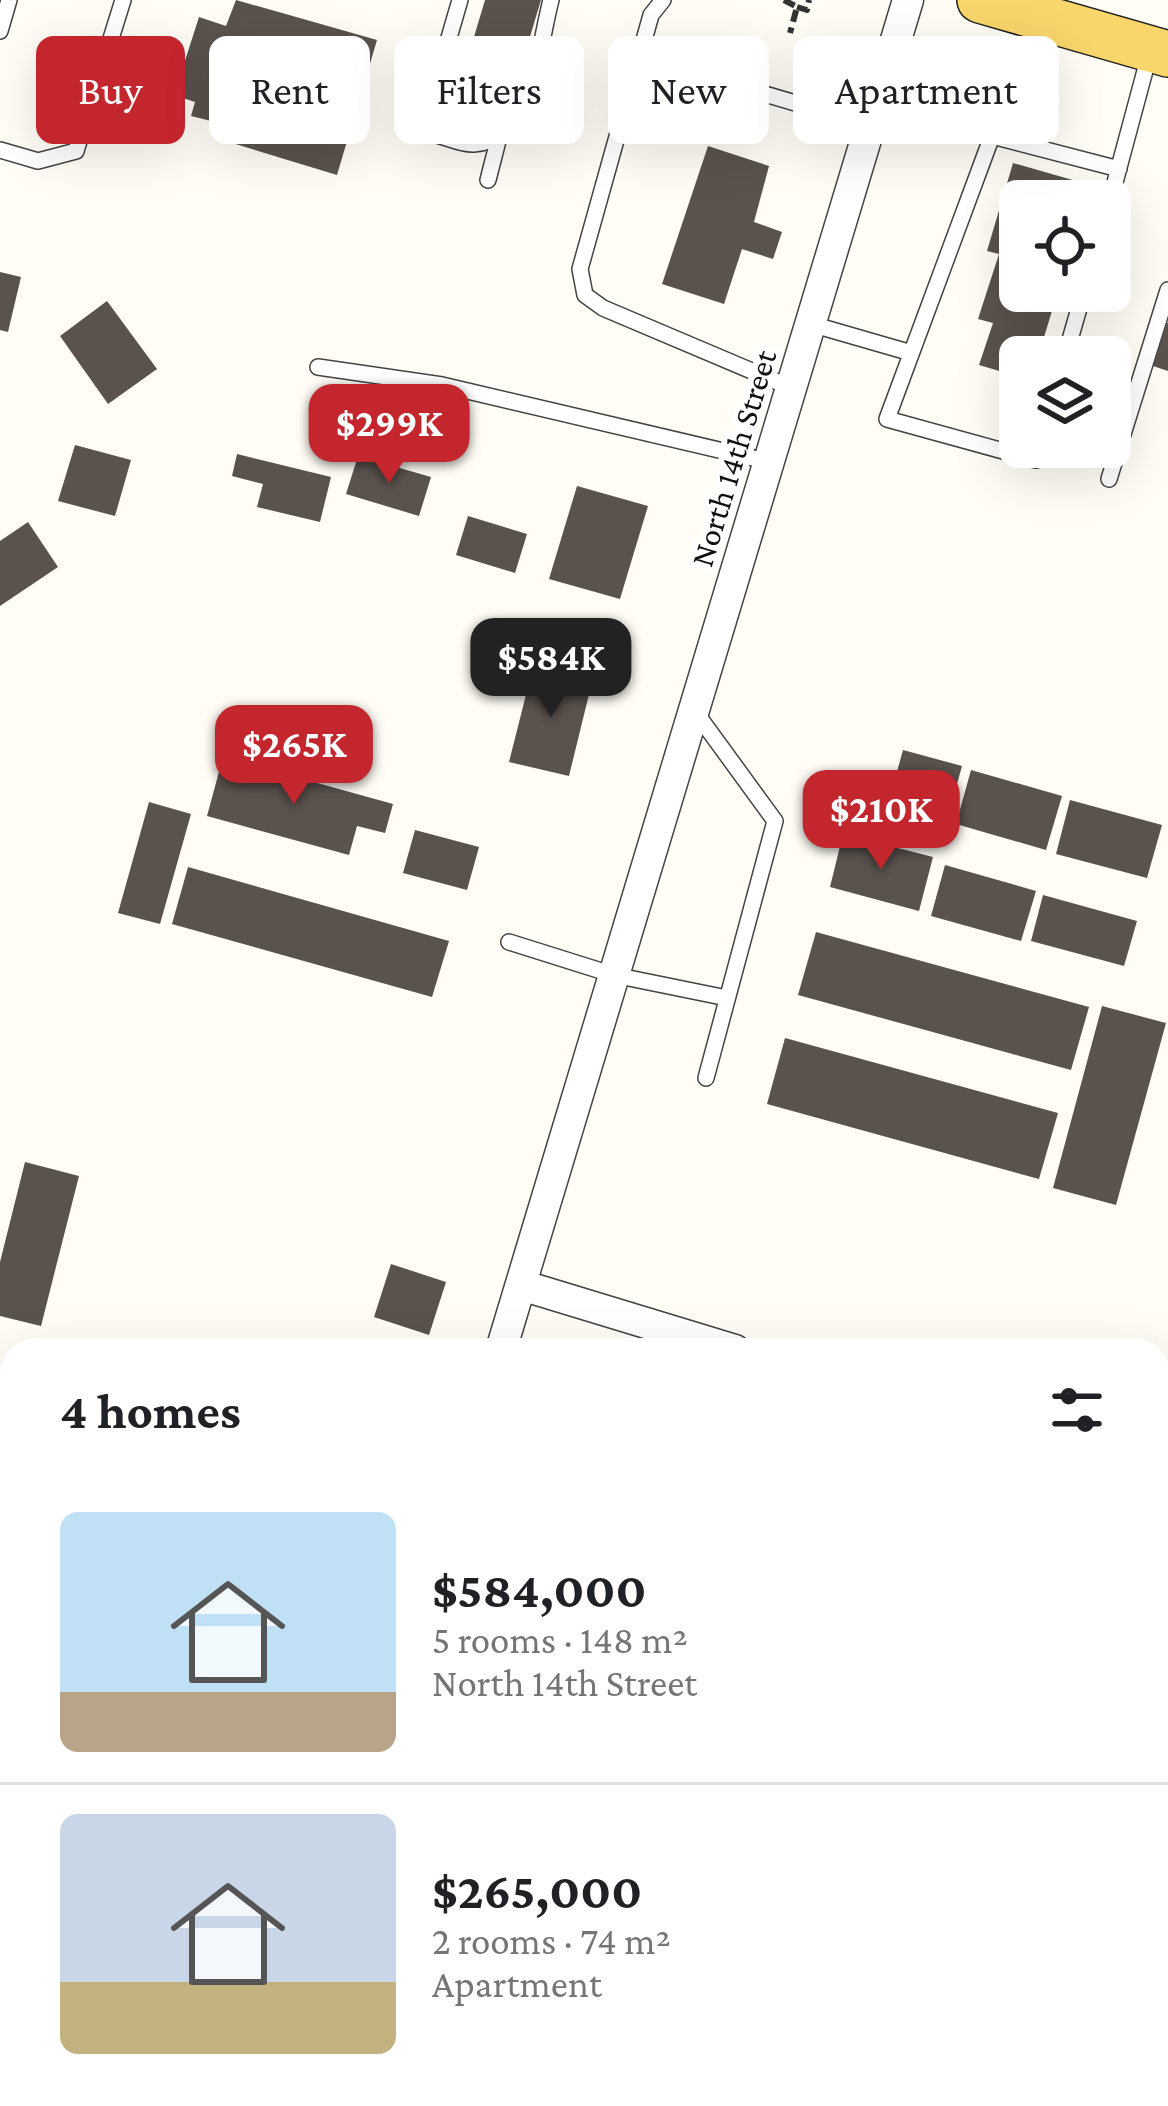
<!DOCTYPE html>
<meta charset="utf-8">
<style>
body{margin:0;font-family:"Crimson Pro",serif;background:#f6f6f6;color:#202124;height:100vh;display:flex;flex-direction:column;font-size:45px;white-space:nowrap}
*{box-sizing:border-box;margin:0}
p{font-size:39px;color:#757577}
.icon{flex:none;width:66px;height:66px;fill:none;stroke:currentColor;stroke-width:2;stroke-linecap:round;stroke-linejoin:round}
.map{position:relative;flex:1;overflow:hidden}
.drawer{position:absolute;left:0px;top:1338px;width:1170px;height:768px;display:flex;flex-direction:column;background:#fff;border-radius:36px 36px 0 0;box-shadow:0 12px 48px #0002}
.drawer>*{flex:none}
.banner{position:absolute;left:36px;top:36px;width:1098px;height:108px;display:flex;gap:24px}
.tools{position:absolute;left:999px;top:180px;display:grid;gap:24px}
.tools a{display:grid;place-items:center;width:132px;height:132px;border-radius:18px;background:#fff;box-shadow:0 12px 48px #0002;font-size:60px}
.price{position:absolute;translate:-50% -102px;padding:0 27px;border-radius:24px;background:#c4262e;color:#fff;font-size:39px;line-height:78px;filter:drop-shadow(0 3px 6px #0008)}
.price::after{content:'';position:absolute;left:50%;top:72px;width:36px;height:27px;margin-left:-18px;background:inherit;clip-path:polygon(0 0,100% 0,50% 100%)}
.price.on{background:#222;color:#fff}
ul{padding:0;list-style:none}
li{display:flex;align-items:center;gap:36px;height:300px;padding:0 60px}
li+li{border-top:3px solid #e0e0e0}
li span{display:grid;place-items:center;flex:none;width:336px;height:240px;border-radius:18px;color:#555}
li>.icon{margin-inline-start:auto}
span .icon{width:144px;height:144px;fill:#fffc;stroke-width:1}
li b{font-size:51px}
h2{display:flex;justify-content:space-between;align-items:center;height:144px;padding:0 60px;font-size:51px}
.tag{padding:0 42px;border-radius:18px;background:#fff;box-shadow:0 12px 48px #0002;font-size:42px;line-height:108px}
.tag.on{background:#c4262e;color:#fff}
.map>svg:first-child{display:block}
</style>
<div class="map">
<svg width="1168" height="2106" viewBox="0 0 1168 2106">
<rect width="100%" height="100%" fill="#fffdf5"/>
<path fill="#5a524d" d="M236,0L377,40L337,175L219,139L223,124L191,116L195,102L174,95L199,17L226,26Z
M485,0H541L508,110L495,107L486,135L448,124Z
M708,146L769,166L754,222L782,232L773,259L742,249L724,304L662,284Z
M1013,163L1090,185L1085,201H1020V291H1058L1038,357H1020V377L979,365L993,323L978,319L999,254L987,251Z
M0,272L21,277L8,332L0,330Z
M107,301L157,369L108,404L60,336Z
M1167,323H1168V371L1153,366Z
M75,445L131,460L115,516L58,501Z
M237,454L331,477L320,522L257,507L263,484L232,476Z
M358,456L431,477L419,516L346,494Z
M577,486L648,506L620,599L549,579Z
M468,516L527,534L515,573L456,555Z
M28,522L58,567L0,606V541Z
M534,663L593,678L569,776L509,762Z
M903,750L962,766L947,820L888,804Z
M223,757L393,804L385,833L357,826L349,855L207,816Z
M971,770L1062,796L1046,850L956,824Z
M1070,800L1162,825L1147,878L1056,854Z
M149,802L191,814L160,924L118,913Z
M415,830L479,847L467,890L403,873Z
M843,834L933,857L919,911L830,887Z
M945,865L1036,891L1021,941L931,916Z
M188,867L449,941L432,997L172,924Z
M1043,895L1137,921L1124,966L1031,941Z
M816,932L1089,1007L1071,1070L798,995Z
M1102,1006L1166,1023L1116,1205L1053,1188Z
M785,1038L1058,1113L1039,1179L767,1104Z
M25,1162L79,1176L41,1326L0,1316V1262Z
M391,1264L446,1282L429,1335L374,1317Z
M1167,1830H1168V1890L1158,1887V1859Z
M455,2094H491L487,2106H452Z
M510,2094H530L568,2106H507Z
M819,2094H869L866,2106H816Z"/>
<g fill="none" stroke-linecap="round" stroke-linejoin="round">
<g stroke="#444" stroke-width="18">
<path id="service" d="M460,0L430,103L437,135C448,138 463,145 474,144C533,140 539,44 551,0
M663,0L651,15L580,269L585,295L603,308L792,388
M0,31L9,0
M639,57L870,125
M0,150L38,161L76,151L123,0
M488,180L499,137
M1110,201L1150,52
M811,324L908,352
M1065,357L1084,291
M318,367L442,385L770,462
M1040,447L1036,460L887,419L992,136L1119,169
M1109,479L1168,290
M694,710L775,821L706,1078
M509,942L614,975L727,998
M499,2106L502,2094"/>
</g>
<g stroke="#444" stroke-width="33">
<path id="minor" d="M521,1285L735,1350
M501,1350L908,0
M0,2067L12,2071
M95,2094L137,2106
M282,2106L285,2094"/>
</g>
<g stroke="#222" stroke-width="48">
<path id="primary" d="M980,0L1168,54"/>
</g>
<path stroke="#333" stroke-width="6" stroke-dasharray="12 6" stroke-linecap="butt" d="M784,0L797,7L790,33
M797,7L807,10L809,0"/>
<use href="#service" stroke="#fff" stroke-width="15"/>
<use href="#minor" stroke="#fff" stroke-width="30"/>
<use href="#primary" stroke="#f9d66b" stroke-width="45"/>
</g>
<g text-anchor="middle" dominant-baseline="central" stroke-width="12" stroke-linejoin="round" paint-order="stroke">
<g font-size="33" fill="#111" stroke="#fff">
<text transform="translate(733 458) rotate(-73)">North 14th Street</text>
</g>
</g>
</svg>
<div class="tools">
<a><svg class="icon" aria-label="locate" viewBox="0 0 24 24"><circle cx="12" cy="12" r="6"/><path d="M12 2v4M12 18v4M2 12h4M18 12h4"/></svg></a>
<a><svg class="icon" aria-label="layers" viewBox="0 0 24 24"><path d="M12 4l9 5-9 5-9-5zM3 14l9 5 9-5"/></svg></a>
</div>
<b class="price" style="left:389px;top:486px">$299K</b>
<b class="price on" style="left:551px;top:720px">$584K</b>
<b class="price" style="left:294px;top:807px">$265K</b>
<b class="price" style="left:881px;top:872px">$210K</b>
<div class="banner">
<a class="tag on">Buy</a>
<a class="tag">Rent</a>
<a class="tag">Filters</a>
<a class="tag">New</a>
<a class="tag">Apartment</a>
</div>
<section class="drawer">
<h2>4 homes<svg class="icon" aria-label="filters" viewBox="0 0 24 24"><path d="M4 7h16M4 17h16"/><circle cx="9" cy="7" r="2"/><circle cx="15" cy="17" r="2"/></svg></h2>
<ul>
<li><span style="background:linear-gradient(#bfe0f5 75%,#b9a48a 0)"><svg class="icon" aria-label="home" viewBox="0 0 24 24"><path d="M3 11l9-7 9 7M6 9v11h12V9"/></svg></span><div><b>$584,000</b><p>5 rooms · 148 m²</p><p>North 14th Street</p></div></li>
<li><span style="background:linear-gradient(#c9d6e8 70%,#c2b280 0)"><svg class="icon" aria-label="home" viewBox="0 0 24 24"><path d="M3 11l9-7 9 7M6 9v11h12V9"/></svg></span><div><b>$265,000</b><p>2 rooms · 74 m²</p><p>Apartment</p></div></li>
</ul>
</section>
</div>
